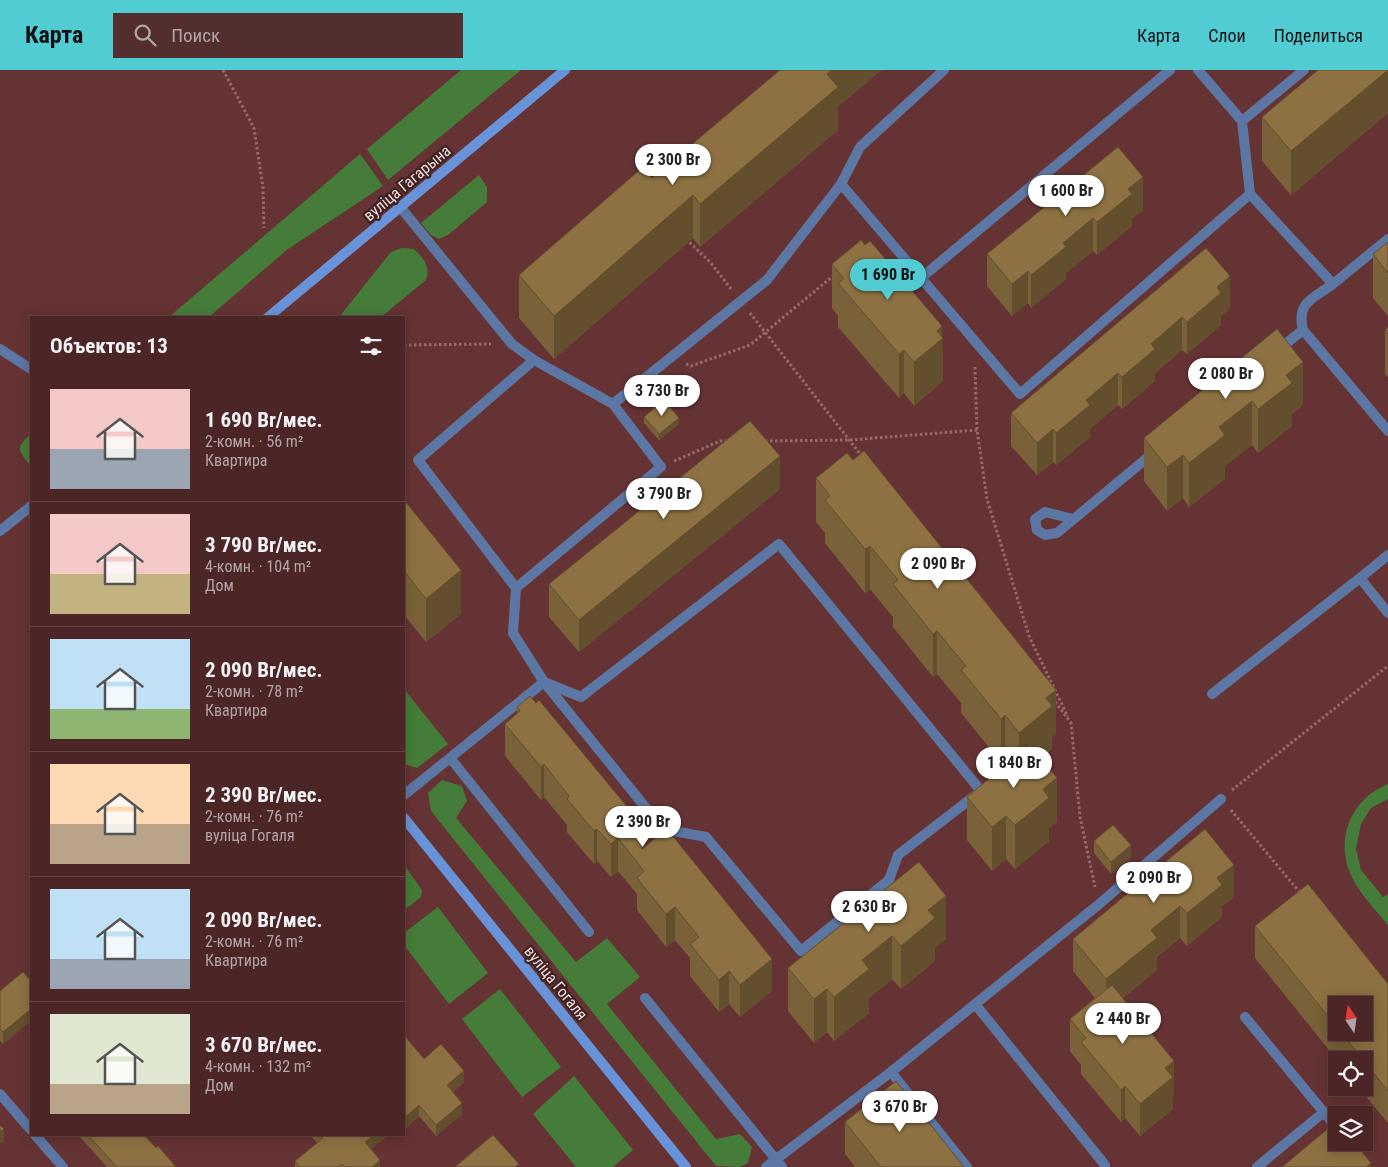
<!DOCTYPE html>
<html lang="ru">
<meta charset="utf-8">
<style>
body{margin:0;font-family:"Roboto Condensed",sans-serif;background:#532e2f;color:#f1f3f6;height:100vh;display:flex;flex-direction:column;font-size:19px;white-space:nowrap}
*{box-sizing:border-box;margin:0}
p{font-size:16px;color:#b2a5a7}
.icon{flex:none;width:28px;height:28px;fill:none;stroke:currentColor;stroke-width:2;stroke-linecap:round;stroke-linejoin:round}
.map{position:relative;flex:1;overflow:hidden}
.drawer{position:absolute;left:30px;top:246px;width:375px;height:820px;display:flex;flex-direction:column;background:#4c2627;border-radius:0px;box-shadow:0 2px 12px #0003,0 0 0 1px #634344}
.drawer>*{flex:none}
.needle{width:32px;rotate:347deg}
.tools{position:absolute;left:1328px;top:926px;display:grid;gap:10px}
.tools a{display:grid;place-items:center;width:45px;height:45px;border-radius:0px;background:#4c2627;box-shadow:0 2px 12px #0003,0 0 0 1px #634344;font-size:25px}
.price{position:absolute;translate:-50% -42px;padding:0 11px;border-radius:18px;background:#fff;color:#222;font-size:16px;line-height:32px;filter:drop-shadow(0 1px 2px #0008)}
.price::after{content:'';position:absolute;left:50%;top:30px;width:15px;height:11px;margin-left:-8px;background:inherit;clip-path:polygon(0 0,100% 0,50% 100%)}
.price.selected{background:#51ccd2;color:#111}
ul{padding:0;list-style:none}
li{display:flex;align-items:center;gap:15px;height:125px;padding:0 20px}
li+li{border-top:1px solid #634344}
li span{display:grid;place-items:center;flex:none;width:140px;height:100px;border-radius:0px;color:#555}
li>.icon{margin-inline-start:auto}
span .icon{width:60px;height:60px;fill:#fffc;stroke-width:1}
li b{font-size:21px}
h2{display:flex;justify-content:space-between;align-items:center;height:60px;padding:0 20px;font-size:21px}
header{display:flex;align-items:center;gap:30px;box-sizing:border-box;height:70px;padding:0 25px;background:#51ccd2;color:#111}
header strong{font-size:24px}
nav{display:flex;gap:28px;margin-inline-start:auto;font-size:18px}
.search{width:350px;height:45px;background:#532e2f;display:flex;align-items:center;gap:12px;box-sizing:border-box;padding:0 18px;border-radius:0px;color:#b2a5a7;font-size:19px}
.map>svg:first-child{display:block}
</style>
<header>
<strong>Карта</strong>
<div class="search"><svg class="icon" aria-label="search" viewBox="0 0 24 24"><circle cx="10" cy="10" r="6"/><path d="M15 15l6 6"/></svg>Поиск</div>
<nav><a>Карта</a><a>Слои</a><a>Поделиться</a></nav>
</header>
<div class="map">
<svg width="1388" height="1097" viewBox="0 0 1388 1097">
<rect width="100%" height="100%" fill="#663334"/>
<path fill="#467c3a" d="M461,0H521L388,110L367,79Z
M360,84L383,116L288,179L209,247H169Z
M479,105L487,117V132L448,165L439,169L431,165L421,153Z
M402,178L414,179C423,188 431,196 426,210L381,247H342L340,246L391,182Z
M31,364V397C19,381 14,378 31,364Z
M404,619L448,674L417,698L404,694Z
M442,710L462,716L467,731L456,748L576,892L607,868L640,907L607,934L716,1069L740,1064L752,1077L748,1093L740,1097L716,1096L431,741L428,723Z
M1388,714V729L1371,738L1361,754L1356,779L1361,800L1383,827L1388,824V855C1374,838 1355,819 1348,798C1337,762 1354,728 1388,714Z
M404,795L422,820L421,827L404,840Z
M438,837L488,903L449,934L404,875V863Z
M500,919L561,997L522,1027L462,949Z
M574,1006L633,1080L613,1097H576L533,1044Z"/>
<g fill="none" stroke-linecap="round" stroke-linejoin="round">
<path stroke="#976a6b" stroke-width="3" stroke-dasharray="2.5 2.5" stroke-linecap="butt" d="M223,0L254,58L263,118L264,158
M686,169L710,192L732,220
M750,243L861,385
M404,275L491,274
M686,294L691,296L750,275L833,206
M975,297L977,360L987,429L1029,566L1068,647
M765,371L850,370L977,360
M674,391L720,371H729
M1055,632L1071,653
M1071,652L1080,747L1095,817
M1232,720L1388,596
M1231,740L1301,824"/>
<path stroke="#5c77a3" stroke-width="10" d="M1198,0L1242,51L1304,0
M1242,51L1250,124L1333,214L1388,169
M841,114L1020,324L1250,124
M401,138L512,274L534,290L613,334
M921,208L1170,0
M1333,214C1313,229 1296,232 1303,260L1388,361
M0,279L31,299
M1278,280L1303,260
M1073,449L1045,442L1035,449L1037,460L1045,465L1057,463L1153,383
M1388,485L1360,508L1388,543
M516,518L661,397L613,334L767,210L841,114L860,77L944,0
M1212,624L1360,508
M451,689L589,862
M404,725L544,612L581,627L779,474L981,721L898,785L889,810L801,881L706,767L663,759L544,612L513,563L516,518L418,390L534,290
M645,928L782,1097
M975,934L1105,1095
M1245,947L1336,1057
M891,1002L1098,835L1221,729
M766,1097L891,1002L967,1097
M1257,1097L1324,1042"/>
<path stroke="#5c77a3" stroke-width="10" d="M0,461L31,436
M0,1024L31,1060
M35,1065L63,1097"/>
<path stroke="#6893d8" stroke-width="10" d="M267,248L565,0
M404,748L686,1097"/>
</g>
<path fill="#796139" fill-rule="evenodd" d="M1388,0V43L1291,125L1262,91V47Z
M838,37V60L700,177L693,168L554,289L519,248V205L652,108Z
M1118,77L1143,140L1132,148V156L1097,185L1093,181L1066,203V209L1031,238L1028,233L1012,246L987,216V184Z
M1388,172V246L1373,228V184Z
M1206,178L1230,238L1221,246V255L1187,284L1182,280L1155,303V311L1122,339L1118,335L1090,359V367L1056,395L1053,392L1037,405L1011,376V343Z
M832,194L942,268L943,311L914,336L904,323L899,328L838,257V246L832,238Z
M1388,257V307L1385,304V260Z
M1277,259L1303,335L1292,344V356L1258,383L1252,375L1225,396V409L1189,437L1183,428L1167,441L1144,411V368Z
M644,347L679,354L659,370L644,353Z
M816,408L1056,664L1052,667V679L1041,688L1057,752L1049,758V771L1015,799L1006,789L992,801L967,770V727L1008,693L1005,689L1001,692L961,643V633L937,604L933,607L893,557V547L870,519L865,523L825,473V463L816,452Z
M780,419L579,582L549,547V514Z
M404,430L461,544L426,572L405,546L404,547Z
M517,637L642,779L772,921L740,947L729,934L719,942L690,906V888L675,870L666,877L637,840V824L618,801L611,807L597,791L594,794L567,762V755L544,727L541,730L505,686V654L517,644Z
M1205,759L1234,827L1222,836V847L1187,876L1180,868L1157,887V900L1123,928L1174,1024L1173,1025V1039L1140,1066L1125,1048L1121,1052L1081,1004V995L1070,981V949L1095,928L1073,901V869Z
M1094,771L1131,787L1111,804L1094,783Z
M919,792L946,869L935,878V891L901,919L892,909L869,928V943L834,971L827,962L814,973L788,941V898Z
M1255,856L1388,914V1053L1359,1018H1364V990H1337L1255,888ZM1336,935L1364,962H1336Z
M23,902L3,974L0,971V921Z
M404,965L424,989L464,1012L453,1022L462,1044L436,1066L419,1046L404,1060Z
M845,1052L964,1097H855L845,1084Z
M78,1065H144L156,1078L176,1097H107Z
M310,1065H388L371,1079L380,1097H295V1091L317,1073Z"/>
<path fill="#634f2e" d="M831,0H882L838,37V60L700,177V134Z
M1388,0V43L1291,125V81Z
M1143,107V140L1132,148V156L1097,185V152L1128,119Z
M693,125V168L554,289V246Z
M1093,148V181L1066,203V209L1031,238V205L1063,173Z
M1028,201V233L1012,246V214Z
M1230,206V238L1221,246V255L1187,284V252L1217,217Z
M1182,247V280L1155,303V311L1122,339V307L1151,274Z
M942,256L943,311L914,336V292L937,261Z
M904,280V323L899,328V284Z
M1303,292V335L1292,344V356L1258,383V339L1286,305Z
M1118,303V335L1090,359V367L1056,395V363L1086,330Z
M1252,331V375L1225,396V409L1189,437V393L1219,357Z
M679,348V354L659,370V364Z
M1053,359V392L1037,405V373Z
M1183,385V428L1167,441V397Z
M780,386V419L579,582V550Z
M870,476V519L865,523V479Z
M461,500V544L426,572V529Z
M405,502V546L404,547V503Z
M937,561V604L933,607V564Z
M1056,620V664L1052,667V679L1019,706V663L1046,628Z
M1005,645V689L1001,692V649Z
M544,694V727L541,730V697Z
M1057,708V752L1049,758V771L1015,799V755L1043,719Z
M1006,746V789L992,801V757Z
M597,759V791L594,794V761Z
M618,768V801L611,807V774Z
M1131,775V787L1111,804V792Z
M1234,795V827L1222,836V847L1187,876V843L1217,808Z
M946,826V869L935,878V891L901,919V876L928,840Z
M1180,836V868L1157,887V900L1106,942V909L1151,860Z
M675,837V870L666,877V844Z
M892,866V909L869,928V943L834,971V927L862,890Z
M772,889V921L740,947V915Z
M729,901V934L719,942V910Z
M827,919V962L814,973V929Z
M31,939V951L3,974V962Z
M1174,991V1024L1173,1025V1039L1140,1066V1034L1165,998Z
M464,1001V1012L447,1027V1015Z
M1125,1016V1048L1121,1052V1020Z
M462,1033V1044L436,1066V1055Z
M419,1035V1046L404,1060V1048Z
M4,1059V1071L0,1074V1062Z
M374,1065H388L365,1084V1072Z
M380,1090V1097H372Z
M1371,1093V1097H1366Z"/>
<path fill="#8d7142" stroke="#634f2e" d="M780,0H831L827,4L838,17L700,134L693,125L554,246L519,205L643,97L652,108Z
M1318,0H1388L1291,81L1262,47Z
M1118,77L1143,107L1128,119L1132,124L1097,152L1093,148L1063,173L1066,177L1031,205L1028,201L1012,214L987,184Z
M861,170L865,175L870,171L942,256L937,261L943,268L914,292L904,280L899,284L838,213L844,209L832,194Z
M1388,172V203L1373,184Z
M1206,178L1230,206L1217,217L1221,223L1187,252L1182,247L1151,274L1155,279L1122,307L1118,303L1086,330L1090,335L1056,363L1053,359L1037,373L1011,343Z
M1388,257V264L1385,260Z
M1277,259L1303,292L1286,305L1292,313L1258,339L1252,331L1219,357L1225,365L1189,393L1183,385L1167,397L1144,368Z
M664,330L679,348L659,364L644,347Z
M750,351L780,386L579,550L549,514Z
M864,381L1056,620L1046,628L1052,636L1019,663L1005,645L1001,649L961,600L966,596L937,561L933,564L893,514L898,510L870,476L865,479L825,430L830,426L816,408L847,383L853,390Z
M404,430L461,500L426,529L405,502L404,503Z
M530,626L536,633L539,630L629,739L642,779L667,759L772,889L740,915L729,901L719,910L690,874L699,867L675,837L666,844L637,808L644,801L618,768L611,774L597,759L594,761L567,729L569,726L544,694L541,697L505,654L520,641L517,637Z
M1030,675L1057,708L1043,719L1049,728L1015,755L1006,746L992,757L967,727Z
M1113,755L1131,775L1111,792L1094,771Z
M1205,759L1234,795L1217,808L1222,815L1187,843L1180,836L1151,860L1157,868L1106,909L1073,869Z
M919,792L946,826L928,840L935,848L901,876L892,866L862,890L869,899L834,927L827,919L814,929L788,898Z
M1308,814L1388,914V1021L1341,962H1364V935H1336V956L1255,856Z
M23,902L31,911V939L3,962L0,959V921Z
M1112,915L1174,991L1165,998L1173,1007L1140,1034L1125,1016L1121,1020L1081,972L1086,968L1070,949Z
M404,965L424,989L441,974L464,1001L447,1015L462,1033L436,1055L419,1035L404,1048Z
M896,1011L964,1097H881L845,1052Z
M1336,1052V1072H1354L1371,1093L1366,1097H1282Z
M0,1055L4,1059L0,1062Z
M88,1065H144L156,1078L158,1076L176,1097H117Z
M320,1065H374L365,1072L380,1090L372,1097H345L342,1094L338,1097H300L295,1091L323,1068Z
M493,1065L519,1094L515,1097H457L456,1096Z"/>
<g text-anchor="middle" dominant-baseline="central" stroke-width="4.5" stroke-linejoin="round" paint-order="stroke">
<g font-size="16" fill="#f7d7d6" stroke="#3b2323">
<text transform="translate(407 113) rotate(-40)">вуліца Гагарына</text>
<text transform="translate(556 913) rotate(51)">вуліца Гогаля</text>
</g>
</g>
</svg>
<div class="tools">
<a><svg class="needle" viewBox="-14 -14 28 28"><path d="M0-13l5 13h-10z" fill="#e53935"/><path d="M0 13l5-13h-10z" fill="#b2a5a7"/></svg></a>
<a><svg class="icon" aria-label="locate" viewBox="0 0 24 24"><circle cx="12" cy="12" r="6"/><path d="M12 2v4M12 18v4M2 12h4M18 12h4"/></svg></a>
<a><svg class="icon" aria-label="layers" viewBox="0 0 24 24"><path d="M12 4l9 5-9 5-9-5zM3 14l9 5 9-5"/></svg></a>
</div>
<b class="price" style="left:673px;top:116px">2 300 Br</b>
<b class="price" style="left:1066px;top:147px">1 600 Br</b>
<b class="price selected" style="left:888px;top:231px">1 690 Br</b>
<b class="price" style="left:1226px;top:330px">2 080 Br</b>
<b class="price" style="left:662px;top:347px">3 730 Br</b>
<b class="price" style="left:664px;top:450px">3 790 Br</b>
<b class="price" style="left:938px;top:520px">2 090 Br</b>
<b class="price" style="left:1014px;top:719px">1 840 Br</b>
<b class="price" style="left:643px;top:778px">2 390 Br</b>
<b class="price" style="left:1154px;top:834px">2 090 Br</b>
<b class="price" style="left:869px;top:863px">2 630 Br</b>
<b class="price" style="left:1123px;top:975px">2 440 Br</b>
<b class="price" style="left:900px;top:1063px">3 670 Br</b>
<section class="drawer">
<h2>Объектов: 13<svg class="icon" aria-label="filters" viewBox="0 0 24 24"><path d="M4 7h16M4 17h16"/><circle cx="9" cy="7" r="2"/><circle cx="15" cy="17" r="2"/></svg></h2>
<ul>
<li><span style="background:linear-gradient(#f6c9c9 60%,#9aa5b1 0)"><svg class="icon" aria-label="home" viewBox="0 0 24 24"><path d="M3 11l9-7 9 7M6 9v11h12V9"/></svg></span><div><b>1 690 Br/мес.</b><p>2-комн. · 56 m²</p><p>Квартира</p></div></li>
<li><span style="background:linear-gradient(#f6c9c9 60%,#c2b280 0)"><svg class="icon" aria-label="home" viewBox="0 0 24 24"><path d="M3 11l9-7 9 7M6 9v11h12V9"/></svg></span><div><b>3 790 Br/мес.</b><p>4-комн. · 104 m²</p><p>Дом</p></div></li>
<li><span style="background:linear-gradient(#bfe0f5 70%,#8fb573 0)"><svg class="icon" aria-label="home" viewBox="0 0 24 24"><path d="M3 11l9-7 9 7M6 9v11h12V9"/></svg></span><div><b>2 090 Br/мес.</b><p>2-комн. · 78 m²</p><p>Квартира</p></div></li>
<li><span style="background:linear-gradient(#ffd9b3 60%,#b9a48a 0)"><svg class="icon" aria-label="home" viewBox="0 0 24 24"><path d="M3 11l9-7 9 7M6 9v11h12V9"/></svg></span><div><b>2 390 Br/мес.</b><p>2-комн. · 76 m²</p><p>вуліца Гогаля</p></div></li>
<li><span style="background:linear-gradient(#bfe0f5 70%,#9aa5b1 0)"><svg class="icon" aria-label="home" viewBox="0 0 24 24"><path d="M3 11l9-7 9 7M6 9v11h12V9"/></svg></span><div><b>2 090 Br/мес.</b><p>2-комн. · 76 m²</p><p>Квартира</p></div></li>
<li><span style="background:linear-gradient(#dfe7d0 70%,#b9a48a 0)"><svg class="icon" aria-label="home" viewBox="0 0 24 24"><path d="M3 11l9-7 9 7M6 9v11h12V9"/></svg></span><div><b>3 670 Br/мес.</b><p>4-комн. · 132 m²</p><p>Дом</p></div></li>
</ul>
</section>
</div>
